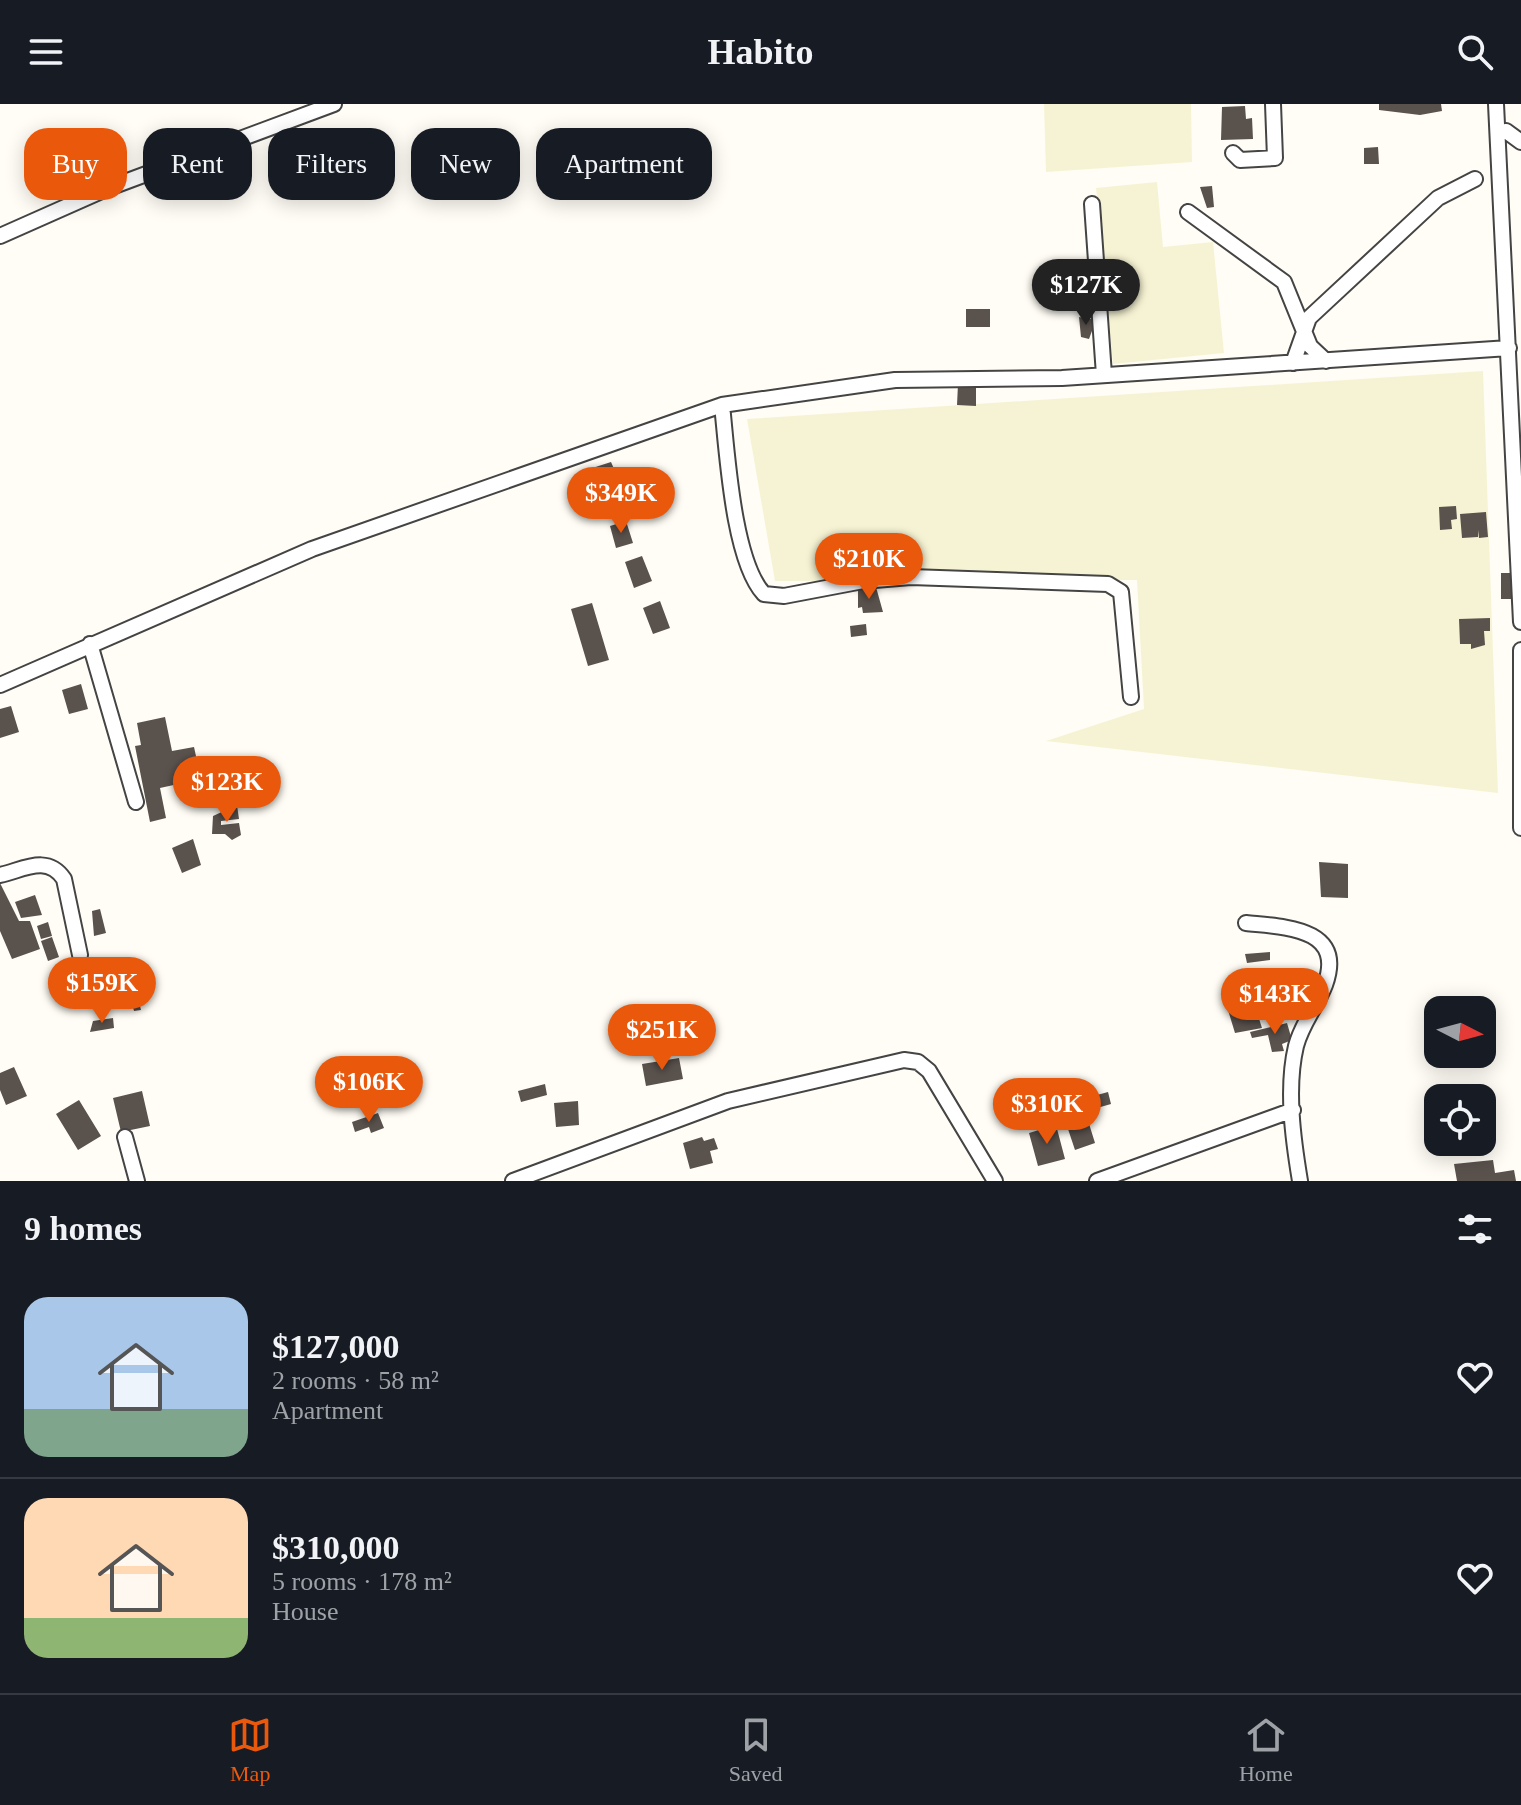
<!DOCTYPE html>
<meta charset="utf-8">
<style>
body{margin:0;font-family:Georgia,serif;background:#20242c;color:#f1f3f6;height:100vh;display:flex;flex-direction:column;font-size:30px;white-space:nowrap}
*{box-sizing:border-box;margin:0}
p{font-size:26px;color:#9ea1a6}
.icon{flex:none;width:44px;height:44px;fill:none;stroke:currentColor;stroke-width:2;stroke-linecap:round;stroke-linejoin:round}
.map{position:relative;height:1077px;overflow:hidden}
.drawer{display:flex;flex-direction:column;background:#171b24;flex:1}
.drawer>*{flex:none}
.hud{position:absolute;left:24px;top:24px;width:800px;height:72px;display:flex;gap:16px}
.needle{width:52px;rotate:96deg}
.fabs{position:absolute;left:1424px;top:892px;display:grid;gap:16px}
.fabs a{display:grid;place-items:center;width:72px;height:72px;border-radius:16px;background:#171b24;box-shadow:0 4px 20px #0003;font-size:40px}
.price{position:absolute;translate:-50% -68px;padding:0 18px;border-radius:28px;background:#ea580c;color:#fff;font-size:26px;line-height:52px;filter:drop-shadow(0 2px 4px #0008)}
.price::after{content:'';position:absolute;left:50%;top:48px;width:24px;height:18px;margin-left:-12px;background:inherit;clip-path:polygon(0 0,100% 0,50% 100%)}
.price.active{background:#222;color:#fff}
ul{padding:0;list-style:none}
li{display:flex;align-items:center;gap:24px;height:200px;padding:0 24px}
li+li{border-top:2px solid #363941}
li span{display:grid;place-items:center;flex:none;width:224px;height:160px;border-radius:24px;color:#555}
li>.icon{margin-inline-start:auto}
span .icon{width:96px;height:96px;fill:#fffc;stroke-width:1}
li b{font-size:34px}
h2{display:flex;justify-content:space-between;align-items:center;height:96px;padding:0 24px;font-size:34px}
.chip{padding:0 28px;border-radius:24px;background:#171b24;box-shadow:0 4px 20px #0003;font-size:28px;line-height:72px}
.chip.active{background:#ea580c;color:#fff}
header{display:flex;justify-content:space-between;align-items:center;height:104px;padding:0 24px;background:#171b24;font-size:36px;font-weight:700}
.tabs{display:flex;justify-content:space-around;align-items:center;height:112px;border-top:2px solid #363941;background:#171b24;font-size:22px;color:#9ea1a6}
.tabs a{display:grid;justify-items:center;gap:4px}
.tabs .active{color:#ea580c}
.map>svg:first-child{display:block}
</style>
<header><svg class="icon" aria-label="menu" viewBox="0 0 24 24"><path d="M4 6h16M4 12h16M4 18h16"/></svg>Habito<svg class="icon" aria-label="search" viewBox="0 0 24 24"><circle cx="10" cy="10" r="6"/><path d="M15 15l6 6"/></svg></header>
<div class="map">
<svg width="1521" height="1077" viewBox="0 0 1521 1077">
<rect width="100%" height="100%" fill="#fffdf5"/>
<path fill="#f6f3d4" d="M1044,0H1191L1192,58L1046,68Z
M1157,78L1163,143L1213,138L1224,249L1113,260L1096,84Z
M1483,267L1498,689L1046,637L1144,605L1137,476L775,477L747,315Z"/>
<path fill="#5a524d" d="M1379,0H1441L1442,7L1420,11L1379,6Z
M1245,2L1246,15L1252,14L1253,35L1221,36L1222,3Z
M1378,43L1379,60H1364V44Z
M1212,82L1214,103L1207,104L1200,83Z
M966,205H990V223H966Z
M1079,213L1096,216L1089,235L1081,233Z
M958,280H976V302L957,301Z
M611,358L625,390L595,401L583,367Z
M1456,402L1457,415L1451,416L1452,425L1440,426L1439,403Z
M1486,408L1488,433L1479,434L1478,426V433L1462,434L1460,410Z
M626,417L633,439L616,444L610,422Z
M642,452L652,477L634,484L625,458Z
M1501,469H1511V495H1501Z
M876,483L883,508L863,509L862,503L858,504V486Z
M660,497L670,524L653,530L643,504Z
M592,499L609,556L588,562L571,505Z
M1490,514V527H1484L1485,541L1471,545V540H1460L1459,515Z
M866,520L867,531L851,533L850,522Z
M81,580L88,605L69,610L62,586Z
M11,602L19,628L0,634V605Z
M165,613L172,647L194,643L201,675L160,684L166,714L150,718L135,642L141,641L137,619Z
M237,701L239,715L221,717V721L239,719L241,731L232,736L225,730H212L213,712Z
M193,735L201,761L182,769L172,744Z
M1319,758L1348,760V794L1321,793Z
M0,779L19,817H30L40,845L12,855L0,827Z
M35,791L42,811L21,814L15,798Z
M100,805L106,829L94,832L92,807Z
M48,818L52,832L41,835L37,822Z
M52,833L59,853L48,857L41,837Z
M1270,848V856L1247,859L1245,850Z
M137,859L145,892L138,894L141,906L134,907L126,876L111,881L107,867Z
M104,865L106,877L82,882L80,871Z
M1254,899L1262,924L1235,929L1228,906Z
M113,914L114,924L90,928L93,917Z
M1287,919L1292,936L1282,940L1284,947L1272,948L1268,931L1252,934L1250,928Z
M679,954L683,975L646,982L642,960Z
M14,963L27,992L6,1001L0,986V969Z
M545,980L547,991L521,998L518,987Z
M142,987L150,1022L121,1028L113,994Z
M1108,988L1111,1000L1083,1008L1079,996Z
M79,996L101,1032L78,1046L56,1010Z
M578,997L579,1021L556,1023L554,999Z
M378,1009L384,1024L371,1029L369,1023L355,1028L352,1018Z
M1086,1010L1095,1039L1075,1046L1065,1016Z
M1056,1021L1065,1055L1038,1062L1029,1029Z
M702,1033L704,1037L714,1034L718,1045L710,1047L713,1059L690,1065L683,1039Z
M1493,1056L1495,1069L1514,1066L1516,1077H1457L1454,1060Z"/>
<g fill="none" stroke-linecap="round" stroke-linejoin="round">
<g stroke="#444" stroke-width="18">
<path id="minor" d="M1496,0L1521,518
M1506,27L1521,38
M1233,49L1240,56L1275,54L1273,0
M1092,100L1104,271
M1188,108L1284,178L1310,242L1326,257
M0,132L106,85L334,0
M1293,259L1309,214L1438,94L1475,75
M722,301C727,347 733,457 764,490L784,492L863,477L911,473L1108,480L1121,488L1131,593
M90,540L136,698
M1521,546V724
M0,581L312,445L722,301L895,276L1062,274L1509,244
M0,771C23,766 47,750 64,775L80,851
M1246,819C1283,823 1346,823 1325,881C1317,902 1302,919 1296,942C1286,984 1293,1035 1300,1077
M125,1033L137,1077
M513,1077L728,997L904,956L918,958L929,967L995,1077
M1097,1077L1293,1006"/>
</g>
<use href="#minor" stroke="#fff" stroke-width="14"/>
</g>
</svg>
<div class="fabs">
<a><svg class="needle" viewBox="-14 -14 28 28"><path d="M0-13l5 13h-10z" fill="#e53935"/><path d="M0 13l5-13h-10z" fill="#9ea1a6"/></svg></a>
<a><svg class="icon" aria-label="locate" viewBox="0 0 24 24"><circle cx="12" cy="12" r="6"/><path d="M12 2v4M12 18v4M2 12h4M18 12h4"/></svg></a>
</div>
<b class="price active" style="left:1086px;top:223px">$127K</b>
<b class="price" style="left:621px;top:431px">$349K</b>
<b class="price" style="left:869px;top:497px">$210K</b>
<b class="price" style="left:227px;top:720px">$123K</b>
<b class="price" style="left:102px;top:921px">$159K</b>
<b class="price" style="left:1275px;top:932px">$143K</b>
<b class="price" style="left:662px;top:968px">$251K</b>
<b class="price" style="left:369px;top:1020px">$106K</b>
<b class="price" style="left:1047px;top:1042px">$310K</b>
<div class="hud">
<a class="chip active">Buy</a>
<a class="chip">Rent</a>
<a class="chip">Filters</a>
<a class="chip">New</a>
<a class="chip">Apartment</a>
</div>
</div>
<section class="drawer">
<h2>9 homes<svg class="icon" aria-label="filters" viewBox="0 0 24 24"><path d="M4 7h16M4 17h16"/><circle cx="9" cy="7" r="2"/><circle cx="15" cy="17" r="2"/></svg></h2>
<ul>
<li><span style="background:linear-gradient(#a9c7e8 70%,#7fa58c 0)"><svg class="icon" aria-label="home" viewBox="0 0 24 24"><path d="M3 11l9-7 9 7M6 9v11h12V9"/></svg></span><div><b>$127,000</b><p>2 rooms · 58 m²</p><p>Apartment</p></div><svg class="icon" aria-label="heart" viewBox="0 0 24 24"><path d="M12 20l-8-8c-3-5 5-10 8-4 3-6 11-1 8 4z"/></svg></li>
<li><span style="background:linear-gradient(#ffd9b3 75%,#8fb573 0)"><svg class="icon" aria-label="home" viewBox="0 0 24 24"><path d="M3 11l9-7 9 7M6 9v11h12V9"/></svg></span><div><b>$310,000</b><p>5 rooms · 178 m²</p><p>House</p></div><svg class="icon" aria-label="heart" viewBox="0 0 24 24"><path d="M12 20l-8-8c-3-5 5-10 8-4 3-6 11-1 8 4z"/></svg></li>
</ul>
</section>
<nav class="tabs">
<a class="active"><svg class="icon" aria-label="map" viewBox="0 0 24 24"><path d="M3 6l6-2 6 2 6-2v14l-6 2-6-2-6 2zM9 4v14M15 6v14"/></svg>Map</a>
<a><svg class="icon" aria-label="saved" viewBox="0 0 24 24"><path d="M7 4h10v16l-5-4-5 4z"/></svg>Saved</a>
<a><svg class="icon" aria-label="home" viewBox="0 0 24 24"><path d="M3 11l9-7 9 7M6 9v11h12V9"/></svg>Home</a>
</nav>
